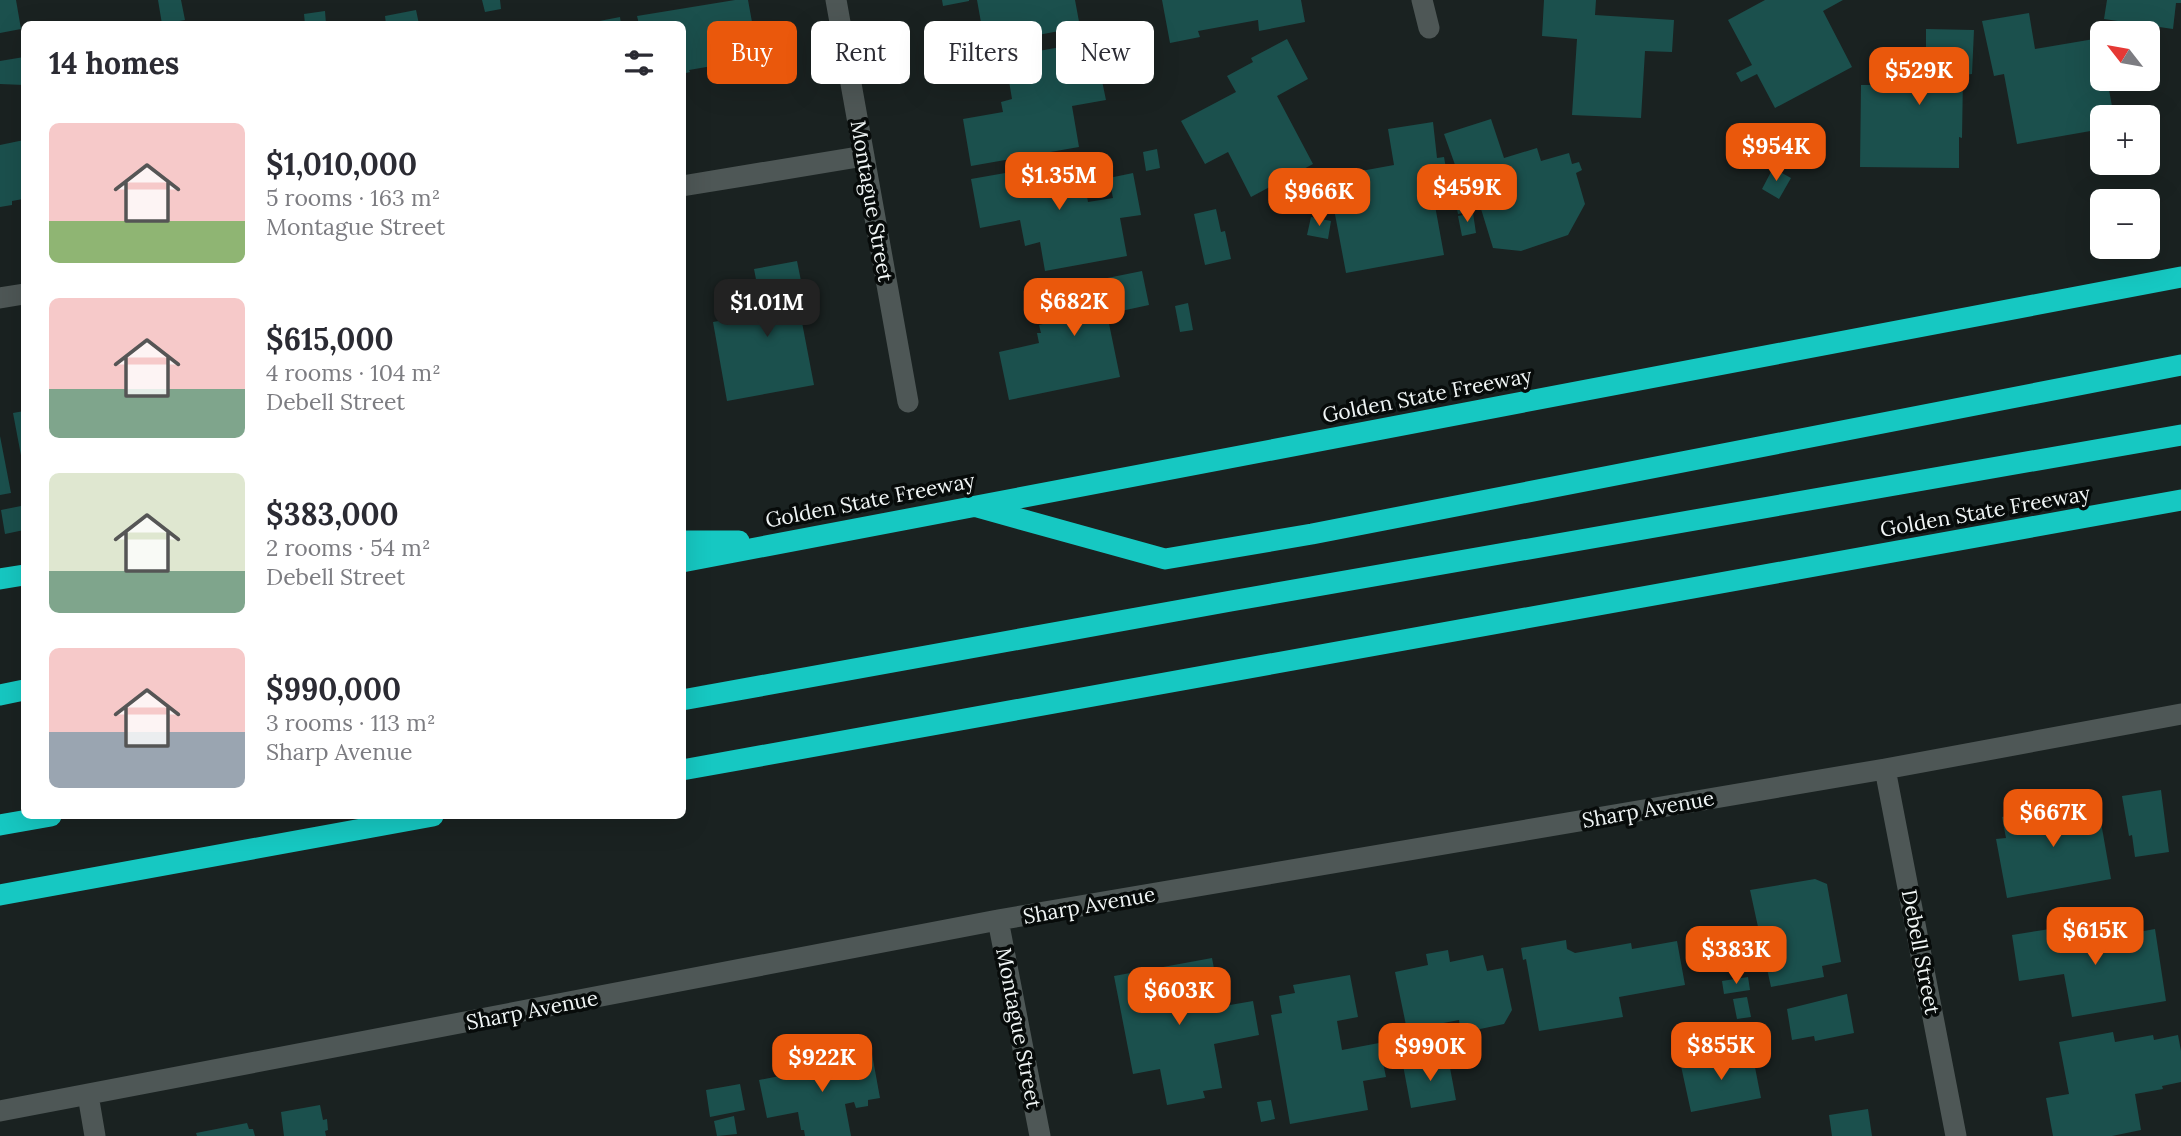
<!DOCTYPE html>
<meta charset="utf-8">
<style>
body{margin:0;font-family:Lora,serif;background:#f7f7f7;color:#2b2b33;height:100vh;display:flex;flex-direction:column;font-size:26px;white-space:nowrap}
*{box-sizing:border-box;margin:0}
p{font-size:23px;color:#7c7c81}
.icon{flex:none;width:38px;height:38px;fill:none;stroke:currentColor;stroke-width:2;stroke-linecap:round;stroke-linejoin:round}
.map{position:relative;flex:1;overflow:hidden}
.drawer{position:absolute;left:21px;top:21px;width:665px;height:798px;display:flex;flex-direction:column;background:#fff;border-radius:10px;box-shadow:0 7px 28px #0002}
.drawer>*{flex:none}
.top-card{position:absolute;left:707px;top:21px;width:665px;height:63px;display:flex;gap:14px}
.needle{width:46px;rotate:301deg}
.fabs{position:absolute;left:2090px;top:21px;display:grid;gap:14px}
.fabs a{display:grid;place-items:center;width:70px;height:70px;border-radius:10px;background:#fff;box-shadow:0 7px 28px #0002;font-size:35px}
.price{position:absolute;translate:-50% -60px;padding:0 16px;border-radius:14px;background:#ea580c;color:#fff;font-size:23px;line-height:46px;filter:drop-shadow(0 2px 4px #0008)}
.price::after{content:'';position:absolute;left:50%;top:42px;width:21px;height:16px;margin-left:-10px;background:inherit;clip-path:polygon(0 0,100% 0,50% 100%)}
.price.on{background:#222;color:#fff}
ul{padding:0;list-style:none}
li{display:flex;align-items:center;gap:21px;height:175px;padding:0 28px}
li span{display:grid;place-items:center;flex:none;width:196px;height:140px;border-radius:10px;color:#555}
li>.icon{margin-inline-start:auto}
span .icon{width:84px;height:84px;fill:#fffc;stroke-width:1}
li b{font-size:30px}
h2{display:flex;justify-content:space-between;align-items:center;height:84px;padding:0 28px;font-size:30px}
.chip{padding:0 24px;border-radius:10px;background:#fff;box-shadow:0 7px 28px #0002;font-size:24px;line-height:63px}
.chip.on{background:#ea580c;color:#fff}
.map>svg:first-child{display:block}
</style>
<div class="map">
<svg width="2181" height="1136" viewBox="0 0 2181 1136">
<rect width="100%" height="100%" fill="#1a2221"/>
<path fill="#1b504d" d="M0,0H16L21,29L0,33Z
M158,0H181L185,20L162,24Z
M482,0H500L501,9L485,12Z
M735,0H748L760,66L726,72L724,64L689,70L690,72L682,74V24H639L637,16Z
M942,0H969V1L943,6Z
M977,0H1075L1080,27L985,45Z
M1162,0H1301L1305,22L1259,31L1258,20L1198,31L1200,37L1170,43Z
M1544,0H1596L1595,15L1674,20L1672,52L1645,51L1641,118L1572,115L1577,39L1542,36Z
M1765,0H1843L1823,11L1852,67L1775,108L1757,74L1741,82L1736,73L1752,65L1728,20Z
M2107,0H2181V3H2176L2173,29L2104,19Z
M416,10L419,24H386L385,16Z
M325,11L326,24H305L304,14Z
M2029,13L2035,49L2100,38L2102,79H2107L2114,117H2102V129L2017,144L2004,74L1994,76L1982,21Z
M620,17L621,24H590L589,23Z
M1139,28L1143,51L1124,54L1120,31Z
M1926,29L1974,30L1972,74L1963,75L1962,138L1959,137V168L1860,167L1861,85H1891L1890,69L1906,70V54H1926Z
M1117,37L1124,71L1101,76L1106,100L1072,106L1079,147L971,166L963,119L1003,112L1001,102L1012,99L1005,57Z
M1287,39L1308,79L1277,96L1313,164L1251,197L1228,152L1205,164L1181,121L1236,92L1227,76L1253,62L1251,58Z
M24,57V85L0,84V61Z
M1491,119L1504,158L1537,148L1541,161L1569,153L1572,164L1579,162L1582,170L1576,173L1585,204L1568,235L1521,251L1493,248L1470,173L1459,176L1444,134Z
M1433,122L1437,158L1444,157L1447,174L1430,178L1444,255L1346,273L1328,177L1394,165L1388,129Z
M24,140V184L21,185L23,199L12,201V205L0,207V145Z
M1157,149L1160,168L1146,171L1143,152Z
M1080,160L1088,202L1113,198L1109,178L1133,173L1141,215L1120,218L1127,256L1045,271L1040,242L1025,246L1020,220L980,228L971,179Z
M1773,168L1791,178L1779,199L1762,189Z
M1469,190L1473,211L1458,214L1454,194Z
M1216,209L1221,232L1225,231L1231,259L1205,265L1194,214Z
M1473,213L1476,233L1462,236L1458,216Z
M1311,217L1331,221L1328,239L1307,235Z
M797,261L805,301L800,302L802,312H800L814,385L727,401L713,322L753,315L751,307L761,305L754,269Z
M1142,271L1149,305L1107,314L1120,377L1009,400L999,352L1039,343L1037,333H1041L1039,325L1055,321L1048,290Z
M1188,303L1193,330L1180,332L1175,306Z
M24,411V466H23L13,413Z
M0,436L11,493L0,495Z
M21,506L24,530L5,534L1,510Z
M2161,790L2169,852L2135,857L2132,835L2129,836L2122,796Z
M2097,800L2111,879L2007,898L1996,839L2006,838L2002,817L2066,803L2067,805Z
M1815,879L1827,884L1841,962L1822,966L1824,977L1771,987L1750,890Z
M2113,925L2116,936L2155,929L2166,1001L2072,1017L2064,974L2019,981L2012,935L2050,929L2051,935Z
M1566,940L1567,949L1575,953L1631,943L1632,949L1677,941L1685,985L1619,997L1623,1017L1539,1031L1526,959L1523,960L1521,948Z
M1448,950L1450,962L1483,955L1487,971L1503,968L1512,1010L1504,1024L1461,1033L1459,1020L1407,1030L1395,972L1428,965L1426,954Z
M1212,958L1216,979L1197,982L1201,1010L1253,1001L1259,1035L1214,1044L1222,1088L1203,1091L1205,1098L1167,1105L1160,1069L1133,1074L1114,976Z
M1350,975L1358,1017L1337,1021L1342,1050L1379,1043L1386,1077L1363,1081L1368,1110L1290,1124L1271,1015L1282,1013L1279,996L1295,993L1293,985Z
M1748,977L1750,990L1724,994L1722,981Z
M1847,994L1854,1033L1815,1041L1814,1036L1792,1040L1787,1009Z
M1747,997L1751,1017L1737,1019L1733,999Z
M2113,1032L2115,1042L2153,1035L2154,1040L2178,1035L2181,1051V1082L2162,1086L2163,1089L2135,1094L2141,1130L2112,1136H2053L2046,1098L2069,1094L2059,1042Z
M1752,1052L1761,1098L1691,1112L1681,1066Z
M872,1054L880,1098L868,1100V1106L856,1108L854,1102L845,1104L851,1136H805L804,1130H801L798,1112L767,1118L759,1080L790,1074L789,1068Z
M1448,1057L1456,1100L1411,1108L1403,1065Z
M740,1084L745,1110L710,1117L706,1090Z
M1271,1100L1275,1119L1261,1122L1257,1102Z
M320,1105L323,1120L327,1119L328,1130L325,1131L326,1136H284L281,1112Z
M1868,1109L1872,1136H1832L1829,1115Z
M734,1116L737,1134L717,1136L714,1121Z
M247,1123L249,1129H253L255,1136H197L196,1133Z"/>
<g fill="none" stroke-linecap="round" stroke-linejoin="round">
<path stroke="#4e5756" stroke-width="21" d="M836,0L908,402
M1422,0L1429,28
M682,186L864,156
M0,298L24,294
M1885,769L1956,1136
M998,920L1040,1136
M88,1095L95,1136
M0,1111L998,920L1885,769L2181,714"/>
<path stroke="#16c8c2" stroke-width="21" d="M977,507L1165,559L1312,534L2181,365
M682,541H739
M682,562L2181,277
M0,579L24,575
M0,695L24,690
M682,700L1231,601L2181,435
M682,770L2181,500
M0,825L51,816
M0,895L433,816"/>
</g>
<g text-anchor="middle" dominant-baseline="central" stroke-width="7" stroke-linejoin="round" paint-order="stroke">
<g font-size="21" fill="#f0f5f5" stroke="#070b0a">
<text transform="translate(872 201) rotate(80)">Montague Street</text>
<text transform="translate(1427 395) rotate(-11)">Golden State Freeway</text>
<text transform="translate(870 500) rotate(-11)">Golden State Freeway</text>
<text transform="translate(1985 511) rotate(-10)">Golden State Freeway</text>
<text transform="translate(1648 809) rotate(-10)">Sharp Avenue</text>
<text transform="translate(1089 905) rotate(-10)">Sharp Avenue</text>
<text transform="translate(1921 952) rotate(79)">Debell Street</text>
<text transform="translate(532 1010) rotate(-11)">Sharp Avenue</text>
<text transform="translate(1019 1028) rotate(79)">Montague Street</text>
</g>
</g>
</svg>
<div class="fabs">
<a><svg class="needle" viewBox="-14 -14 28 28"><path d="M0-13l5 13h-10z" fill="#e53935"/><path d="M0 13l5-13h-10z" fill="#7c7c81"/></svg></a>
<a>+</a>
<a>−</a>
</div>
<b class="price" style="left:1919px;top:107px">$529K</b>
<b class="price" style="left:1776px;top:183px">$954K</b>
<b class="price" style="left:1059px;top:212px">$1.35M</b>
<b class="price" style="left:1467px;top:224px">$459K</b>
<b class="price" style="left:1319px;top:228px">$966K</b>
<b class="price" style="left:1074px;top:338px">$682K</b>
<b class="price on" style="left:767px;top:339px">$1.01M</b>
<b class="price" style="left:2053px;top:849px">$667K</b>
<b class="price" style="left:2095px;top:967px">$615K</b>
<b class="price" style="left:1736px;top:986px">$383K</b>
<b class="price" style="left:1179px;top:1027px">$603K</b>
<b class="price" style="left:1721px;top:1082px">$855K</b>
<b class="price" style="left:1430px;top:1083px">$990K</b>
<b class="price" style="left:822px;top:1094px">$922K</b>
<div class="top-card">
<a class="chip on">Buy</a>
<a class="chip">Rent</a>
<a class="chip">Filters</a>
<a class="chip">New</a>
</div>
<section class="drawer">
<h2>14 homes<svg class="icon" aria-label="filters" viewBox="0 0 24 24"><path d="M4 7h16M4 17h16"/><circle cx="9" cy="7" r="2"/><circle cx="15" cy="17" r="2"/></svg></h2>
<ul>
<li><span style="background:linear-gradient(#f6c9c9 70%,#8fb573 0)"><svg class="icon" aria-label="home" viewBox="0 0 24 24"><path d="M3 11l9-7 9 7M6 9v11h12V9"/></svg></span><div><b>$1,010,000</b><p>5 rooms · 163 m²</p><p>Montague Street</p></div></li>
<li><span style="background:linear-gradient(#f6c9c9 65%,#7fa58c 0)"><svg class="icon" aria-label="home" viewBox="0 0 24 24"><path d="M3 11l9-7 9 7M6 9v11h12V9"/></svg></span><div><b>$615,000</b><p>4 rooms · 104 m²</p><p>Debell Street</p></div></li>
<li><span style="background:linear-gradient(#dfe7d0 70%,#7fa58c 0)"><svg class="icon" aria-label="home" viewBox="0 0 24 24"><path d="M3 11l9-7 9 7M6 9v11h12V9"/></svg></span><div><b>$383,000</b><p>2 rooms · 54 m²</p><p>Debell Street</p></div></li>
<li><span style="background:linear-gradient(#f6c9c9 60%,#9aa5b1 0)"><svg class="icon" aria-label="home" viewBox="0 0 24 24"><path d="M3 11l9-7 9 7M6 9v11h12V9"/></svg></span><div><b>$990,000</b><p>3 rooms · 113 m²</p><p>Sharp Avenue</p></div></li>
</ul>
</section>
</div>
